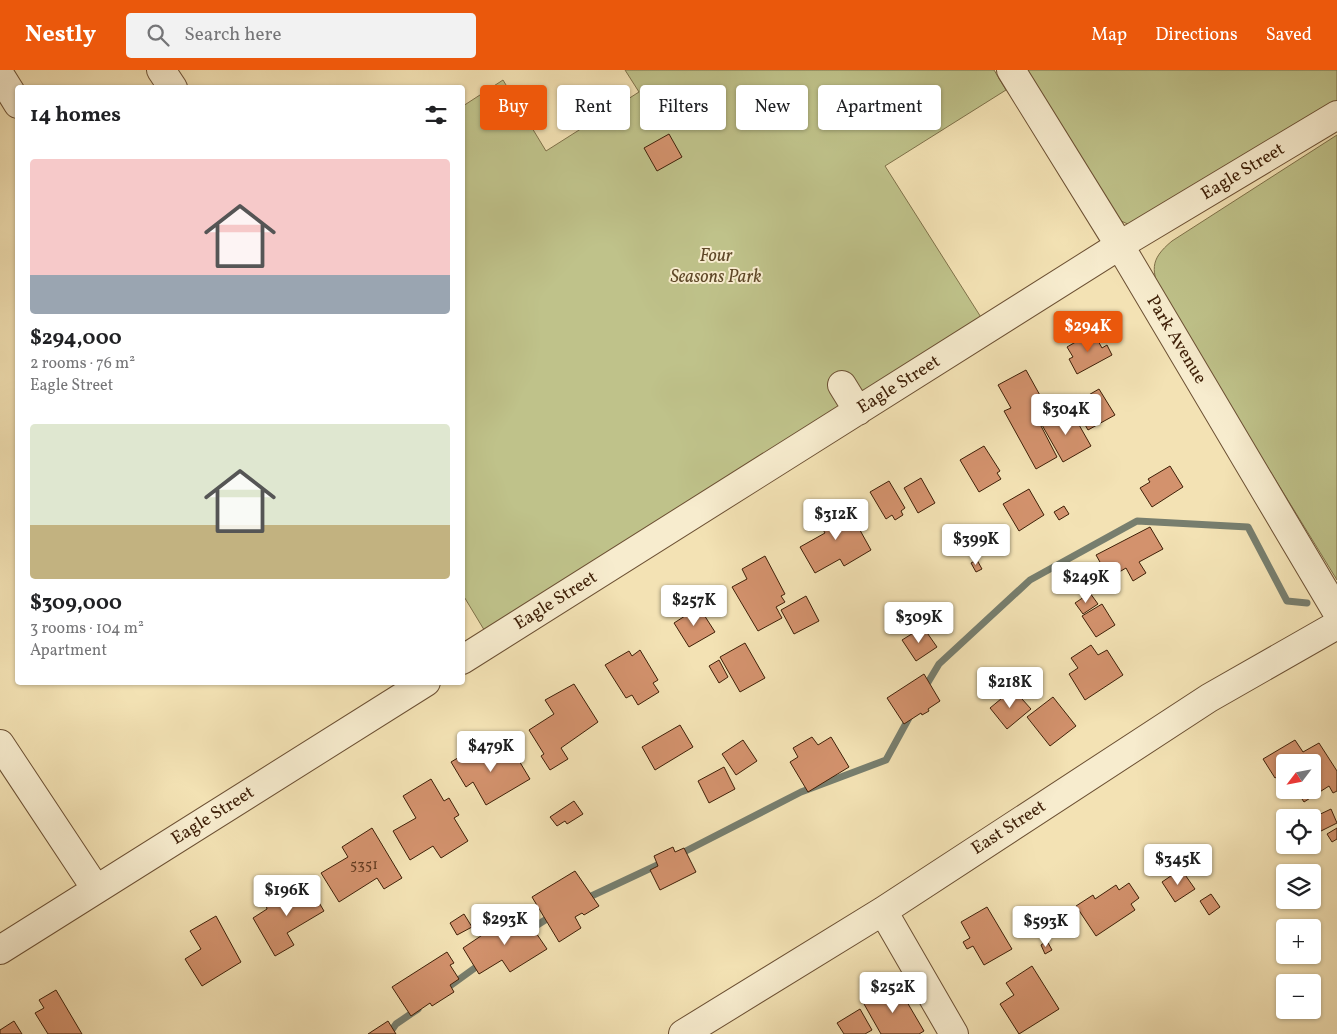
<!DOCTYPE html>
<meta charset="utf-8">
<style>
body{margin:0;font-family:Vollkorn,serif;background:#f2f2f2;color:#202124;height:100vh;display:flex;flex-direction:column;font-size:19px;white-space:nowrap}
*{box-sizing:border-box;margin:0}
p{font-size:16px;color:#757577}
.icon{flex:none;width:28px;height:28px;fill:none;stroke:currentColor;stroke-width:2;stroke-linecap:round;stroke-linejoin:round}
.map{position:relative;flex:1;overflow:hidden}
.sheet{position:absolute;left:15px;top:15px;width:450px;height:600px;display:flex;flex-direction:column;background:#fff;border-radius:5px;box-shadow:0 1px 4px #0004}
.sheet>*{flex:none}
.hud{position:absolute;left:480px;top:15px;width:475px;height:45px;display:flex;gap:10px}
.needle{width:32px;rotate:238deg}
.controls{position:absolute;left:1276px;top:684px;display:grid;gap:10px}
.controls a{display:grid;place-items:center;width:45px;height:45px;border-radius:5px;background:#fff;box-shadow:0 1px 4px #0004;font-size:25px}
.price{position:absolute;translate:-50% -42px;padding:0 11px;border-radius:5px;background:#fff;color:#222;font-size:16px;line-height:32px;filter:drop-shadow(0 1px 2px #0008)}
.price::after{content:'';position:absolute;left:50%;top:30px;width:15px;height:11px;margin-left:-8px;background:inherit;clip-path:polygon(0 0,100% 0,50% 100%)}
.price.active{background:#ea580c;color:#fff}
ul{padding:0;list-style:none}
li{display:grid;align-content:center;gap:10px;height:265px;padding:0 15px}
li span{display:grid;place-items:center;height:155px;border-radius:5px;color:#555}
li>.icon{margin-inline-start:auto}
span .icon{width:90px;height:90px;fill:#fffc;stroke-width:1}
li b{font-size:21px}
h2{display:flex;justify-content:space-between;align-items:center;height:60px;padding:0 15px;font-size:21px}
.pill{padding:0 18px;border-radius:5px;background:#fff;box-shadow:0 1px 4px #0004;font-size:18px;line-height:45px}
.pill.active{background:#ea580c;color:#fff}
header{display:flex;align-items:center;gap:30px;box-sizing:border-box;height:70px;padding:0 25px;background:#ea580c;color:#fff}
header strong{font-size:24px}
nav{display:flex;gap:28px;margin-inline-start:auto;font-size:18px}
.search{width:350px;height:45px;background:#f2f2f2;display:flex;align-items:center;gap:12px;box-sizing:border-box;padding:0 18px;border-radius:5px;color:#757577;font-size:19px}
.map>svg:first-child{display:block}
</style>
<header>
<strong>Nestly</strong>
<div class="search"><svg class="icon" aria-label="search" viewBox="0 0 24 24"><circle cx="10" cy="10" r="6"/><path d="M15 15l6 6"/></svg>Search here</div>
<nav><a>Map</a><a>Directions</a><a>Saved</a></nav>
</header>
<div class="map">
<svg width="1337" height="964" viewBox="0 0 1337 964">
<rect width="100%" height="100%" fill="#f3e2b4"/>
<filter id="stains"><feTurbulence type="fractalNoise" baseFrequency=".004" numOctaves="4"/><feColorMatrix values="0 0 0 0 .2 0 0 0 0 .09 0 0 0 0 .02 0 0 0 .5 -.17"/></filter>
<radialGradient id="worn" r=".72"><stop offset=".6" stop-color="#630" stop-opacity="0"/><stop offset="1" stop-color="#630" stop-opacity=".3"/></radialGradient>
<path fill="#bfc28a" stroke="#7f7149" d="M625,0H994L1006,20L885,96L984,252L486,563L463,525V36L503,10L546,81L639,22Z
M1025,0H1337V33L1132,156L1119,150Z
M1337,65V510L1163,227C1151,201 1149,190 1172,171Z"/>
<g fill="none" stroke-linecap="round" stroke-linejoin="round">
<path stroke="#777e6e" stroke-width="7" d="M924,619L939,594L1030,510L1137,451L1248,457L1287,531L1307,533
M678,785L801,722L886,690L910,646
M585,829L666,791
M520,866L553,845
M443,921L483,892
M389,964L396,954L418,939"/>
</g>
<path fill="#d3926d" stroke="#3f2008" d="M669,64L682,87L657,101L644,78Z
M1093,262L1102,278L1107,275L1112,285L1077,304L1069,289L1073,287L1067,277Z
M1026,300L1047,338L1044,340L1050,349L1040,354L1057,387L1036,399L1004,341L1011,338L998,315Z
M1099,319L1115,345L1088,360L1073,334Z
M1070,339L1091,376L1063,392L1042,355Z
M984,376L1000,401L997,403L1001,409L979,422L960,390Z
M1170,396L1183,417L1152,437L1140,418L1150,412L1148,409Z
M921,408L935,433L918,443L904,418Z
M889,411L905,438L901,441L903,445L895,450L892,445L886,449L870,422Z
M1029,419L1044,445L1019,461L1003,434Z
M846,435L871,480L844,496L840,489L815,503L800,477L825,463L818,451Z
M1064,436L1069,444L1059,450L1054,442Z
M1150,457L1163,479L1139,492L1146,503L1133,511L1126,498L1109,508L1096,485Z
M765,486L785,524L781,526L785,532L776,537L782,548L758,561L732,517L747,509L742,499Z
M977,490L982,499L976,502L971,493Z
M1090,523L1098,534L1083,544L1075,533Z
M806,526L819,551L794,564L781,540Z
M1102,534L1115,555L1096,567L1082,546Z
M699,537L715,562L689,577L674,553Z
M923,557L937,577L916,591L902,570Z
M745,573L765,608L740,622L720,587Z
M1091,575L1098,585L1107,580L1123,605L1085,630L1069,604L1078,598L1071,588Z
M640,580L658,610L653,613L659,622L638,635L632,625L626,628L605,595L629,581L632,586Z
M719,590L728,607L719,613L709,596Z
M924,604L940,631L928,639L929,641L922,645L921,643L904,654L887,628Z
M574,614L598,652L561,678L568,689L550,700L541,686L544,684L529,660L554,644L545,630Z
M1013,619L1031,639L1007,659L990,638Z
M1053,627L1076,656L1050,676L1027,647Z
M680,655L693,677L655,700L642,677Z
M812,667L818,675L831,667L849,697L808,722L790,692L798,687L793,678Z
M743,670L757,691L736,705L722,684Z
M1295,670L1303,682L1319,673L1337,701V721L1333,723L1329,716L1304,732L1296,720H1312V692H1285V702L1275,708L1263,689Z
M481,674L491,691L512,679L530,709L486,735L473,712L466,717L451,692Z
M724,697L735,719L709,733L698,711Z
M431,709L444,731L449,728L459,745L454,748L468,771L441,788L433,776L410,790L393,761L416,748L403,726Z
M574,731L583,744L567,754L565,751L557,756L550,747Z
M1331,739L1337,753L1313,765L1312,748Z
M372,758L402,808L384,819L377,808L339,832L321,803L348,787L342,777Z
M1337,758V769L1332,772L1327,764Z
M673,777L675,782L684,778L696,802L660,820L650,800L658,796L654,786Z
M1181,799L1195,819L1175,832L1162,812Z
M575,801L599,836L584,845L582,843L575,847L581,858L559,872L532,827Z
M1129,813L1139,828L1131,834L1135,840L1096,866L1076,836L1093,825L1095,829L1116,815L1119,820Z
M308,814L324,841L287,863L294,875L275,886L253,848L267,839L266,835L286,823L288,826Z
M1211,824L1220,837L1209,845L1200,831Z
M987,837L1012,879L984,895L973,876L967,879L963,872L970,868L961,852Z
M515,843L528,864L534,860L547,879L510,902L502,890L479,904L463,878Z
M464,844L472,857L457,865L450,853Z
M216,846L241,892L202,916L185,889L201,879L190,861Z
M1047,871L1052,880L1045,884L1041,875Z
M447,882L454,893L450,895L459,909L450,915L454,922L432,936L430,933L411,946L392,917Z
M1032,896L1059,939L1019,964L1000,934L1014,925L1006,913Z
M897,915L924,961L919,964H881L864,934Z
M56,920L82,964H48L35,943L44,938L39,930Z
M860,939L872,960L865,964H844L837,953Z
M14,951L22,964H0V960Z
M388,951L396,964H368Z"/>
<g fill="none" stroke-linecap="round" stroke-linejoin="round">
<g stroke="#6c5033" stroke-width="30">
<path id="minor" d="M161,0L173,18
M1011,0L1120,176L1337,542
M0,5L18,34
M842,315L858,341
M462,590L1125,172L1337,45
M0,674L96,819
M883,841L954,964
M0,880L426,612
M683,964L883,841L1209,628L1337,555"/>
</g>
<use href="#minor" stroke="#f7ecce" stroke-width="28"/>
</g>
<g text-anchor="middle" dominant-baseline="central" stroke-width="4" stroke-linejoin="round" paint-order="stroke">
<g font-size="15" fill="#643c21">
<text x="364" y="795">5351</text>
</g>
<g font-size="18" fill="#3f2008" stroke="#f7ecce">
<text transform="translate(1243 102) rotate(-31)">Eagle Street</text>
<text transform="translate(1176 270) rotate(59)">Park Avenue</text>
<text transform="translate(899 315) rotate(-32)">Eagle Street</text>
<text transform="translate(556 531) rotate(-32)">Eagle Street</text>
<text transform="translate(213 746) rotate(-32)">Eagle Street</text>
<text transform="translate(1009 758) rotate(-33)">East Street</text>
</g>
<g font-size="18" font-style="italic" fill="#5f4828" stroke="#f7ecce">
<text x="716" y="186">Four<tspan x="716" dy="21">Seasons Park</tspan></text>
</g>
</g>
<rect width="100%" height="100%" filter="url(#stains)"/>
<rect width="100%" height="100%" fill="url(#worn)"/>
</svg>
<div class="controls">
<a><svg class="needle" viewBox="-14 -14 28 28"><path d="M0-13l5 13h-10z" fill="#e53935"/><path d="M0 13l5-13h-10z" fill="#757577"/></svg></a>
<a><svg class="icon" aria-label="locate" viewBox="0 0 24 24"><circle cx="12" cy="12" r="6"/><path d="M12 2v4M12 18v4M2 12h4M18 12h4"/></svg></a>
<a><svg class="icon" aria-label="layers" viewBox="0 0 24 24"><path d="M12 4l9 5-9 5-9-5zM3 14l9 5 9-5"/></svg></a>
<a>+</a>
<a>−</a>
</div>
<b class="price active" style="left:1088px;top:283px">$294K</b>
<b class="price" style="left:1066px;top:366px">$304K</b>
<b class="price" style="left:836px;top:471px">$312K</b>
<b class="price" style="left:976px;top:496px">$399K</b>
<b class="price" style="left:1086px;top:534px">$249K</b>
<b class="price" style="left:694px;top:557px">$257K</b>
<b class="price" style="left:919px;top:574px">$309K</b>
<b class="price" style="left:1010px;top:639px">$218K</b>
<b class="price" style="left:491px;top:703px">$479K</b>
<b class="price" style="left:1178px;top:816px">$345K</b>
<b class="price" style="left:287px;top:847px">$196K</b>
<b class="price" style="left:505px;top:876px">$293K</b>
<b class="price" style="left:1046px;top:878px">$593K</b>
<b class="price" style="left:893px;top:944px">$252K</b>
<div class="hud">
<a class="pill active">Buy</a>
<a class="pill">Rent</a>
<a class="pill">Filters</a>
<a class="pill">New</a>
<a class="pill">Apartment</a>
</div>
<section class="sheet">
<h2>14 homes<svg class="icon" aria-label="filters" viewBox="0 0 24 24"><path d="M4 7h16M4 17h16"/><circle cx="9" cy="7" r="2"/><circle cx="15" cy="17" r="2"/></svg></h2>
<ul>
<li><span style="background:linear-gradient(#f6c9c9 75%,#9aa5b1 0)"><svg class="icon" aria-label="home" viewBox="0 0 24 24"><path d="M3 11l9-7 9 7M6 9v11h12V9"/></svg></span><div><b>$294,000</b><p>2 rooms · 76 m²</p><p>Eagle Street</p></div></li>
<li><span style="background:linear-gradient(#dfe7d0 65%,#c2b280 0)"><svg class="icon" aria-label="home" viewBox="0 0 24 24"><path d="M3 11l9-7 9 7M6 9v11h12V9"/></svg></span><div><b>$309,000</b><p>3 rooms · 104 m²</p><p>Apartment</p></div></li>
</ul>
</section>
</div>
